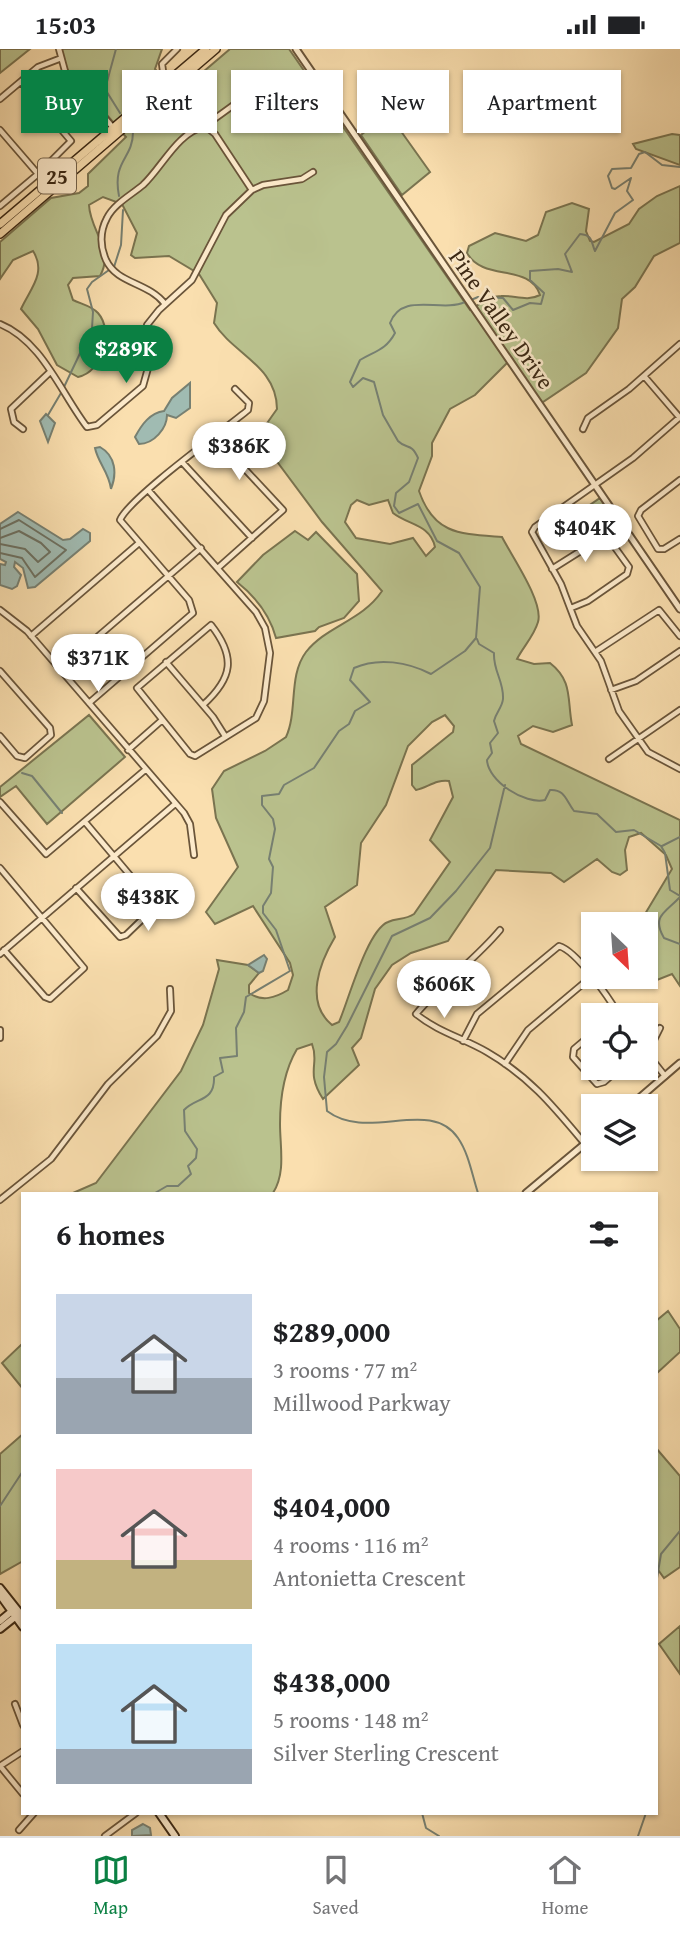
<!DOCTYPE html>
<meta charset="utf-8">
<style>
body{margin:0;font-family:"Gentium Book Plus",serif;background:#f6f6f6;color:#202124;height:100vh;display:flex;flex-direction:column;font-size:26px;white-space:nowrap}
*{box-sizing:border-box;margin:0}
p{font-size:23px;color:#757577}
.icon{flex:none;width:38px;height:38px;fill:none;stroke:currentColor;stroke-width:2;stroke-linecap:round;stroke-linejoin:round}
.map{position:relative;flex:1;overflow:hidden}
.drawer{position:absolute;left:21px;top:1143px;width:637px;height:623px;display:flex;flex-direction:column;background:#fff;border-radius:0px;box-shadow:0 2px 5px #0004}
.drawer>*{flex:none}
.top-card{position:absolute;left:21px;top:21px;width:639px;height:63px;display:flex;gap:14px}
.needle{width:46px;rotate:155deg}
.controls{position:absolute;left:581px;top:863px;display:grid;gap:14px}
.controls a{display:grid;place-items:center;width:77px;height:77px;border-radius:0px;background:#fff;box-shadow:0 2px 5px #0004;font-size:35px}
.price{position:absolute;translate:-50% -60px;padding:0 16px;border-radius:24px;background:#fff;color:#222;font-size:23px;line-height:46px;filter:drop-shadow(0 2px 4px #0008)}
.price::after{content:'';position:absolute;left:50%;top:42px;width:21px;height:16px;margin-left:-10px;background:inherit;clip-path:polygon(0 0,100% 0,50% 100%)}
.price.selected{background:#0b8043;color:#fff}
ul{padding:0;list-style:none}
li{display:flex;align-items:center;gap:21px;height:175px;padding:0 35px}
li span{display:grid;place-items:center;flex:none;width:196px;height:140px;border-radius:0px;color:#555}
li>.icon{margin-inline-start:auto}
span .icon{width:84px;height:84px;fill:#fffc;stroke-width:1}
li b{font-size:30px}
h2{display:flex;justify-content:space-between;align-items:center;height:84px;padding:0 35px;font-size:30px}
.tag{padding:0 24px;border-radius:0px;background:#fff;box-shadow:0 2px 5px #0004;font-size:24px;line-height:63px}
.tag.selected{background:#0b8043;color:#fff}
.status{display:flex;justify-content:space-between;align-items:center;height:49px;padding:0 35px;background:#fff;direction:ltr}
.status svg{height:19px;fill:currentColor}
.menu{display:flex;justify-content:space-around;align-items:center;height:98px;border-top:2px solid #e0e0e0;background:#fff;font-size:19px;color:#757577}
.menu a{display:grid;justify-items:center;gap:4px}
.menu .selected{color:#0b8043}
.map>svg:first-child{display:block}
</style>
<div class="status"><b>15:03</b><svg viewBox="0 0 49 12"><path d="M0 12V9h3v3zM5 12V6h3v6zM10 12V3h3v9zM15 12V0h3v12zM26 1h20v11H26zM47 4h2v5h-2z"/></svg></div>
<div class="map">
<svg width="680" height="1787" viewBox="0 0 680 1787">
<rect width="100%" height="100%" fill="#fadfaf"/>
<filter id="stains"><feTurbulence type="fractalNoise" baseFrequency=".00286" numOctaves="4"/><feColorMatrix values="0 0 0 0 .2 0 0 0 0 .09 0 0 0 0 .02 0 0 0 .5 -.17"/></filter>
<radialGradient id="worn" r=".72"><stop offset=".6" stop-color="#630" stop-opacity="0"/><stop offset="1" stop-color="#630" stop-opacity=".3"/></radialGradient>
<path fill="#bac28e" stroke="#7a7450" stroke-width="2" fill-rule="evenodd" d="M0,0H30L0,24Z
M61,0H162L155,20L176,46L230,0H289L470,261C480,255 489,247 501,247C514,246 527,253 540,246C530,214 483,233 467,204L469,197L495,184L526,192L538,186L546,163L572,154L589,160L586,182L590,192L594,193L629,175L639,160L657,147L680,137V194L654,207L635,238L622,250L618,279L586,324L540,355L512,309L475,346L450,360L432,394V407L419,442C434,486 461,485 502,488C511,506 544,553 538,573C534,587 523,598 517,610L534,615L550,614C573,632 567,650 572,676L553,683L533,677L518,687L521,695L680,771V937L672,925L652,933L641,932L637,928H646V875H639L672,820L666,806L641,784L629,788L625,801L627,821L620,826L612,823L597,810L564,833L551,824L496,821L448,892L411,904L392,916L375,940L361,989L352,999L359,1016L323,1050C305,1022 320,1015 312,995L297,1000C284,1022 280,1050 280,1075C280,1098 286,1124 273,1144H73L96,1134L181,1022L203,976L219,920L217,911L248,916L259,924L249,936V944C262,953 275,949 288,941L293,926L290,914L253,857L215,875L206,863L238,818L216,769L212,740L224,722L265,702L286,688C298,662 288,627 306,603C326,577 362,572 382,542L322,473L258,387L277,360C277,317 233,305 214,274L217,254L199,225L169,207L135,209L131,206L137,184L122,155L103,148L89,156C90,182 115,201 100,227L73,229L68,236L73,251C81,255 92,257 98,264C114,282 103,323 78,328L57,316L38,280L21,260C30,240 47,224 33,202L13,211L0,230V193L51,149L79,144L88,137V125L126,88L66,19ZM357,451L369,456L388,451L393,464C408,476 430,475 435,498L426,507L413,489L390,495L356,489L345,473L351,456ZM445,666L454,677L453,683L412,716V736L416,741C427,739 436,730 449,732L453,748L430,791L450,813L414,865C405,871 397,869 388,873C367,881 348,953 339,973L332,976C304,953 320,913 335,888L325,858L357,836L361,794L386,756L408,697L432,673Z
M388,64L430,123L402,146L361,86Z
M672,85L680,86V116L636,100L633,95Z
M600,449L610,463L594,474L584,460Z
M295,482L308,491L316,483L357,525L359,552L344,569L319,578L315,582L276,589C270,566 256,548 237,533L263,506Z
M89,666L125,708L47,775L16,737L0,748V738Z
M668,1262L680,1280V1303L656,1325V1272Z
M23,1294V1340L2,1314Z
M23,1385V1512L0,1525V1405Z
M656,1399L680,1427V1518L664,1529L656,1518Z
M680,1577V1625L659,1595Z"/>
<path fill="#a0bbb2" stroke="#778072" stroke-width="2" d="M269,36L279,46L282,56L278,63L272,61L259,44Z
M190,334V359L176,369L167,366C167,379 154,395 139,395L135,388C142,375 150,364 164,362L172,349Z
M46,365L55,374L48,393L40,372Z
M100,398C116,407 117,425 111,440C109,423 98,414 95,399Z
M18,463L63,491L70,490L83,480L90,484V492L35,538L28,539L23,519L15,513L14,518L21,526L17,537L12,540L0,536V515L5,516L6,513L0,510V475Z
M264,906L267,910L263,922L259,924L248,916Z
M143,1775L150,1779L151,1786L132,1787V1781Z"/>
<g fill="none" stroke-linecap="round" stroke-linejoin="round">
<path stroke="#6d7162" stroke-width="2" d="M0,480L19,471L66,501L35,528L22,509L0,504
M0,489L19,482L41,494L50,503L38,513L25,500L0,495"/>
<path stroke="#778072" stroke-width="2" d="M116,0L105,40L120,64
M119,147C112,111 133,110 133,83
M114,218L121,196L123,161
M471,251L478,248L503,249L513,261L530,254L541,255L544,244L530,231V222L558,220L572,223L565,205L580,185C593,186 591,193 595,202L615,164L633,151L627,142L631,129L615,140L612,139L608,127L612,120L631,119L639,105L645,103L662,116L680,118
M64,338L92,279L93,263L87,240L92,233L109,221
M48,366L61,344
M477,590L479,595L494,604C493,622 504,632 503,650C502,659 496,663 494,672L498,684L490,694L492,704L487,711C488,732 525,756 545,751L550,741C565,740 566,752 574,762L597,765L616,783L634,781L661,797L665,804L670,841L680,847
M22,724L32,727L62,764
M662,797L680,788
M679,849C666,863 651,867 664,889L680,895
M155,1144L167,1137H178L191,1125L188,1117L196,1109L197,1100L185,1082L184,1061C196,1048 215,1053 214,1028L223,1023L220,1009L237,1007L236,979L244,963L246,948L290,922L276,881L263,864V857L271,844L273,818L269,810L275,780L273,770L262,756V747L279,745L284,736L314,719L339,682L349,675L355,662L370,653L350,631L354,619C378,608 408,613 431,625L465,602L476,589L480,538L459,504L437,492L418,455L399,464L394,457L396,444L409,433L418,409C411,393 407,401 398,392L383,366L374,333L363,329L353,338L350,333L360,311C375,302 386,301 395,284L390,274C402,242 441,264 465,253
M478,1144C472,1126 469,1105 458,1089C430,1048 368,1093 327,1062L324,1028L327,1003L336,995L347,977L392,887L430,869L456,842L490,799L505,736
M0,1457L23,1422
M656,1535L661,1505L680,1482
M422,1764L426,1779L439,1787
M638,1787L646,1764"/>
<g stroke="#6a553a" stroke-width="8">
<path id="minor" d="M59,0L65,22L115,81
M170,30L163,22L162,15L177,0
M21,33L71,92L38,125
M0,50L38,18L59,10
M206,76L257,39
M0,81L38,125L0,157
M165,255C148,233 117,235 106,211C100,197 100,182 107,169C114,155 131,146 143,136C163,117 177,84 205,77L215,85L252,141
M0,275C42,292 61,344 87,378L97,376L143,337L148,319L147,276L159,261L192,231L226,166L252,141L263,136L302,130L313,123
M644,327L680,369
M680,368L633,409L535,478L532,483L561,535L577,577L601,612L619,662L648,703L680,720
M23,380L14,373L11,360L50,323
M583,380L588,369L629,340L680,295
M214,387L283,461L219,518
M182,413L252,489
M680,431L641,461L638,467L658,500H664L680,490
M149,442L256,563L265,579L270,604L264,652L256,669L195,707L190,705L137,639L211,576C236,608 233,629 203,656
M552,520L606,486L629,518L627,525L588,552L571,559
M0,561L27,582L184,764L190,775L194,806
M31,587L139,494
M595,603L659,561L680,587
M166,613L213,668L225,687
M60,620L201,499
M0,622L50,679L51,686L25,709L17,707L0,687
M611,641L636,632L680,602
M89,654L193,564L189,551L120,471C129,449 225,380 248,361L249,354L235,340
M128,701L161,672
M609,710L680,661
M0,753L46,805L145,721
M0,819L84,919L50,950L45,948L4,901
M76,839L120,888L126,886L156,857L85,773
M500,881C475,911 442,934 416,965C438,983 463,989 487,1003C530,1028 554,1058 585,1095
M0,905L175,755
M0,981V989
M593,984L574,1000L573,1008L597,1035L604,1033L621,1018
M463,992L477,965L559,897C577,902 609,949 619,966
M646,997L654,991L660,979
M646,1003L665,1027
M505,1015L528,981L591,928
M0,1151L51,1110L108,1035L157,987L171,962L170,940
M15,1655L23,1676
M0,1717L23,1745
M0,1717L23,1702
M19,1781L34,1764
M105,1787L136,1764"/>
</g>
<g stroke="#6a553a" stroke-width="9">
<path id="tertiary" d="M296,0L680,560
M630,1057L680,1014
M526,1144L593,1088"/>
</g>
<g stroke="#3a2713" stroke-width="10">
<path id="secondary" d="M0,1539L23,1568
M0,1546L23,1578
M0,1572L12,1562
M0,1580L15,1568
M159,1764L175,1787"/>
</g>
<g stroke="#3a2713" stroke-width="10">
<path id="primary" d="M0,175L206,0
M0,185L216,0"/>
</g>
<use href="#minor" stroke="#fceacb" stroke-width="4.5"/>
<use href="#tertiary" stroke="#fceacb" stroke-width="5"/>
<use href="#secondary" stroke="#fceacb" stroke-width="6"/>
<use href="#primary" stroke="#fadfaf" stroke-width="7"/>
</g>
<g text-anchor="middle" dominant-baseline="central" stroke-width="5" stroke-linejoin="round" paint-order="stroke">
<rect fill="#fceacb" stroke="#74624a" stroke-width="2" x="38" y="109.5" width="38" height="35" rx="5"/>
<g font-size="21" font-weight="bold" fill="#3a2713">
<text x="57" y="127">25</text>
</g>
<g font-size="23" fill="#3a2713" stroke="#fceacb">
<text transform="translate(502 270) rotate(55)">Pine Valley Drive</text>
</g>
</g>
<rect width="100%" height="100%" filter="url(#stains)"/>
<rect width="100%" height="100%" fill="url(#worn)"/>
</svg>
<div class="controls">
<a><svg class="needle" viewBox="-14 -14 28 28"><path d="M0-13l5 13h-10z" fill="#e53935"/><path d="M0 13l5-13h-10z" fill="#757577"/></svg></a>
<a><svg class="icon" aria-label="locate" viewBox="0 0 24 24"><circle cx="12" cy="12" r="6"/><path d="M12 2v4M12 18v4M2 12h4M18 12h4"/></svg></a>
<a><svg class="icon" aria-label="layers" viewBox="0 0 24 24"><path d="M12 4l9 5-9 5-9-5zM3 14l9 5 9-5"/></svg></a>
</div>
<b class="price selected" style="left:126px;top:336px">$289K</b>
<b class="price" style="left:239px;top:433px">$386K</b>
<b class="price" style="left:585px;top:515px">$404K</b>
<b class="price" style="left:98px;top:645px">$371K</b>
<b class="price" style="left:148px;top:884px">$438K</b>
<b class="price" style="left:444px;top:971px">$606K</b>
<div class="top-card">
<a class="tag selected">Buy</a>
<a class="tag">Rent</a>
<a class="tag">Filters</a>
<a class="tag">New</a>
<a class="tag">Apartment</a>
</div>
<section class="drawer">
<h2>6 homes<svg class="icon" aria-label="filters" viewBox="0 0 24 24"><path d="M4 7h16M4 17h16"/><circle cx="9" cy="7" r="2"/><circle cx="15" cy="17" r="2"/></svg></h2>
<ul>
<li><span style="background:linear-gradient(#c9d6e8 60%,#9aa5b1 0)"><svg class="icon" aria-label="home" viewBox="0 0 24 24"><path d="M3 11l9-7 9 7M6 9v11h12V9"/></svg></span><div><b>$289,000</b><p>3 rooms · 77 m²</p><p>Millwood Parkway</p></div></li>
<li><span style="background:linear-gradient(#f6c9c9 65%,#c2b280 0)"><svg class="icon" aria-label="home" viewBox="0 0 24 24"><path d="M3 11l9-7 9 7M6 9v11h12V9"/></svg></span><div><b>$404,000</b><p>4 rooms · 116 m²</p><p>Antonietta Crescent</p></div></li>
<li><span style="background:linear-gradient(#bfe0f5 75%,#9aa5b1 0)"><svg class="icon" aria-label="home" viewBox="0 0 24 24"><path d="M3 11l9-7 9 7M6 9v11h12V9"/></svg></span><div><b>$438,000</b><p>5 rooms · 148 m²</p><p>Silver Sterling Crescent</p></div></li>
</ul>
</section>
</div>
<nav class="menu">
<a class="selected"><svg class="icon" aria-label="map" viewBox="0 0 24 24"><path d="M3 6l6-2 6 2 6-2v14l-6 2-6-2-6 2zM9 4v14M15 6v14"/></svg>Map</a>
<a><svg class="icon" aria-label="saved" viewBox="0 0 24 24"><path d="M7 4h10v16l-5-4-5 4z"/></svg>Saved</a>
<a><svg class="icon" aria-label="home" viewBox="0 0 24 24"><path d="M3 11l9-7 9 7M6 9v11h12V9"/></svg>Home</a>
</nav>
